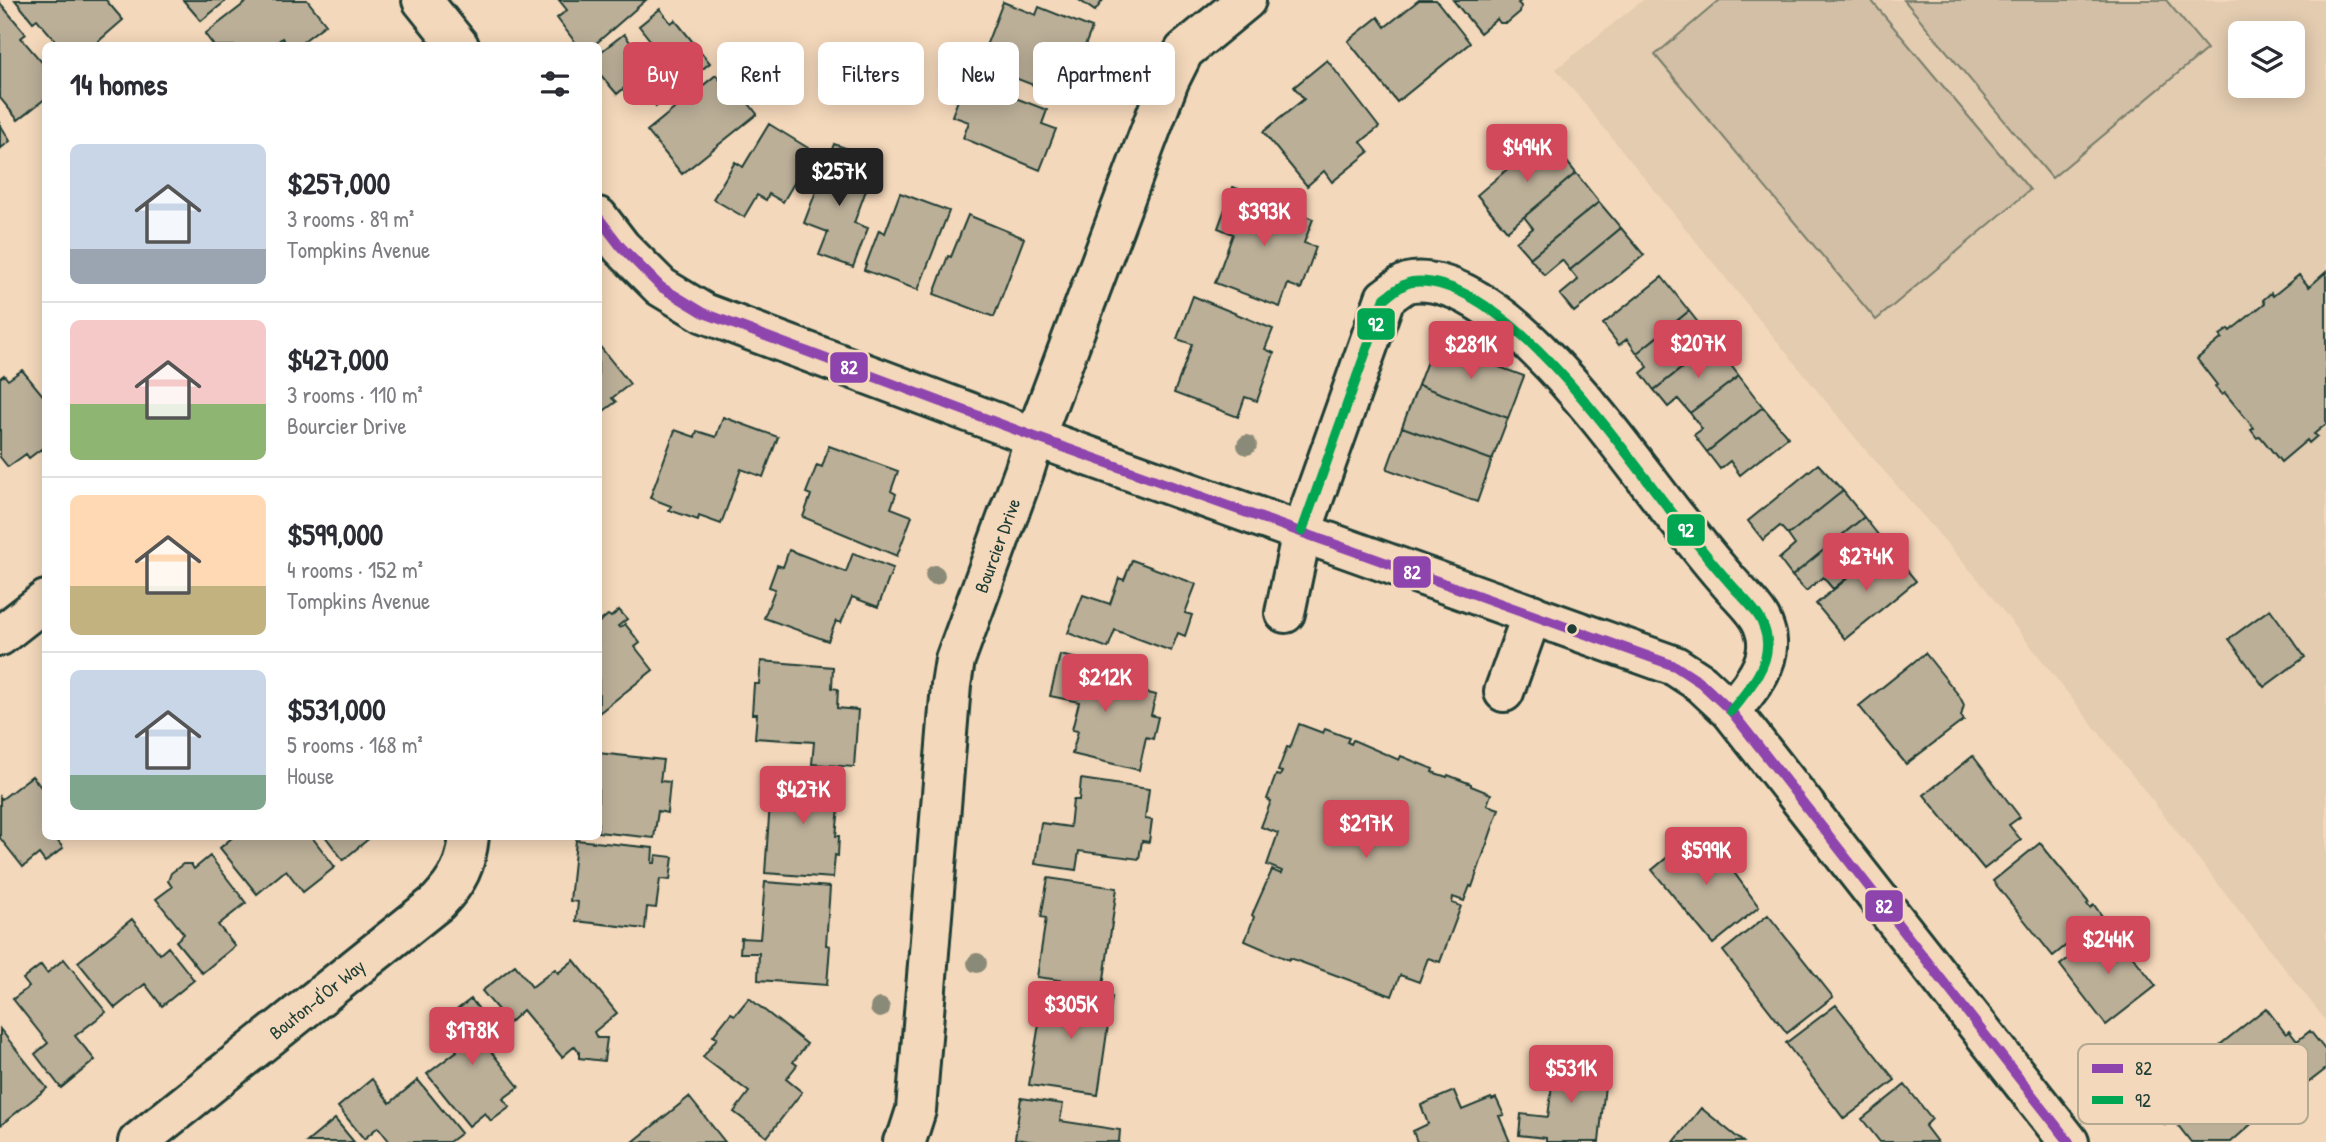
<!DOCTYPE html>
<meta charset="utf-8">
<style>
body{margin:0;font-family:"Patrick Hand",sans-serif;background:#f2f2f3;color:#2b2b33;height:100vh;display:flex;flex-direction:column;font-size:26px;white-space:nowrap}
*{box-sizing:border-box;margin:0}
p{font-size:23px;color:#7c7c81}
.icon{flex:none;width:38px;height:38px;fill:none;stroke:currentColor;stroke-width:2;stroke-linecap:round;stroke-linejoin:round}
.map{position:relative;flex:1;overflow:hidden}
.drawer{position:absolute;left:42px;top:42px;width:560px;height:798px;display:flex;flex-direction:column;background:#fff;border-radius:10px;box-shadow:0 4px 18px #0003}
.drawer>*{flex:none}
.banner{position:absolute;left:623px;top:42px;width:665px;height:63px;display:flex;gap:14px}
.tools{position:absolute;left:2228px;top:21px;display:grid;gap:14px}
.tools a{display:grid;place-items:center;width:77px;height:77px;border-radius:10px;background:#fff;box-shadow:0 4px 18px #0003;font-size:35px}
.price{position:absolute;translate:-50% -60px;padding:0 16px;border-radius:7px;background:#d1495b;color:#fff;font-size:23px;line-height:46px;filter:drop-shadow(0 2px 4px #0008)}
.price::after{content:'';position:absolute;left:50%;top:42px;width:21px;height:16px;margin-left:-10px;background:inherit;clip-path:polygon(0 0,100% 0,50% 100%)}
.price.on{background:#222;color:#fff}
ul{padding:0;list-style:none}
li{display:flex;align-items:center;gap:21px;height:175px;padding:0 28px}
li+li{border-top:2px solid #e1e1e2}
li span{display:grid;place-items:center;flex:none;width:196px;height:140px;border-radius:10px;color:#555}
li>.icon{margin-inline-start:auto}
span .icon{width:84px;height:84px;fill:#fffc;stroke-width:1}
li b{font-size:30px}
h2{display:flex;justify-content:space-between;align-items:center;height:84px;padding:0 28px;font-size:30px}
.pill{padding:0 24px;border-radius:10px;background:#fff;box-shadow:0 4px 18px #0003;font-size:24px;line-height:63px}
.pill.on{background:#d1495b;color:#fff}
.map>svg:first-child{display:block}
</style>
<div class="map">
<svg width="2326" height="1142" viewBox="0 0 2326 1142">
<rect width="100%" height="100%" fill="#f4d8bb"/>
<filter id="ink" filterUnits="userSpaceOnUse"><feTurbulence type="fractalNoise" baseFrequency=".0143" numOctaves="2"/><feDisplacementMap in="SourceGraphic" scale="14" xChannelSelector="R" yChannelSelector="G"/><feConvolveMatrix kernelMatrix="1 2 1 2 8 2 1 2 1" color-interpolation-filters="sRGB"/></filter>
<g filter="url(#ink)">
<path fill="#e3ccb0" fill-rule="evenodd" d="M1643,0H2326V1021L1977,578L1858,441L1556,69ZM2240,33H2292V86H2240Z"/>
<path fill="#d2bfa5" stroke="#787e6c" stroke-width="2" d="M1720,0H1871L2030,190L1876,320L1655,55Z
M1904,0H2166L2207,49L2052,178Z"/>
<path fill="#bbaf98" stroke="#1f3d34" stroke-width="2" d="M15,0H106L123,20L93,46H60L37,19L33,22Z
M183,0H227L201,21Z
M249,0H307L326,24L297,46H288L282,38L273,46H214L205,34Z
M559,0H646L593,46H578L557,18L567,10Z
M1079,0H1103L1095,11Z
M1419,0H1436L1470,43L1397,102L1348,41L1378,17L1385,27Z
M1453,0H1522L1518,3L1521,6L1520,12L1507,23H1500L1497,19L1480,33Z
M1003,2L1036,15L1039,7L1092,28L1076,68L1057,61L1046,90L979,64Z
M0,3L26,34L21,38L46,67V98L18,120L0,98Z
M660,9L671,23L675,20L710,63L656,106L634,80L617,94L598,72V54L624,34L637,51L650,40L639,26Z
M1327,60L1379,127L1361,142L1369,152L1332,182L1324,171L1307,186L1263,132L1304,99L1294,87Z
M716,75L733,96L739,91L757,114L682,174L647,131Z
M966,79L1047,110L1042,124L1056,129L1040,170L963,138L969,122L952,116Z
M0,124L10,141L0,149Z
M769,124L813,151L783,202L769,194L766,200L757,195L744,217L713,199L735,162L743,167Z
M1546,136L1576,173L1507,231L1477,195Z
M834,144L857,152L849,172L870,179L854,223L868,228L853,267L819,255L828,232L804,223Z
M1576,173L1599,202L1530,258L1516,242L1533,228L1524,217Z
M1233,187L1313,219L1304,243L1316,247L1301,289L1288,284L1280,307L1215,283L1233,234L1218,228Z
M900,193L949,211L918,290L864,270L879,230L885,233Z
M1599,202L1621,228L1570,270L1562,260L1544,275L1530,258Z
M968,215L1024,238L994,317L934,294L948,256L951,257Z
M1621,228L1644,255L1574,312L1560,295L1578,280L1570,270Z
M2326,272V424L2314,434L2317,436L2309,443L2307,440L2281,462L2260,436L2257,438L2251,430L2254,428L2225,393L2222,395L2215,387L2217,385L2197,359L2222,338L2220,335L2229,329L2230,331L2265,303L2263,300L2271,293L2273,296L2299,275L2309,287Z
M1662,277L1689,311L1637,353L1627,339L1619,345L1603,324Z
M1193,296L1273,329L1265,349L1274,353L1257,401L1245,397L1238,417L1174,393L1192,344L1177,339Z
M1689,311L1714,343L1654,390L1641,373L1648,367L1637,353Z
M1434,343L1524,376L1508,418L1418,385Z
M1714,343L1739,376L1690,413L1678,399L1668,407L1654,390Z
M598,344L630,384L612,398L616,402L598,415Z
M22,370L46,399V455L41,449L29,458L26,454L8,467L0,457V378L4,375L8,380Z
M1739,376L1763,407L1707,452L1694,435L1702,429L1690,413Z
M1418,385L1508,418L1492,460L1402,427Z
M1763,407L1788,437L1740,475L1730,461L1720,469L1707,452Z
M723,417L778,437L763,477L741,469L721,524L699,516L698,520L669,510L671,506L650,498L675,430L695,437L697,431L716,437Z
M1402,427L1492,460L1477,502L1387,469Z
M829,446L898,471L891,491L896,494L891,508L912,516L897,556L803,517L811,495L806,493L817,465L822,467Z
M1818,464L1843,491L1788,535L1780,526L1763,540L1748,521Z
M1843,491L1864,517L1792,576L1779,559L1795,545L1788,535Z
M1864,517L1887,546L1833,589L1823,577L1806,591L1792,576Z
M1887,546L1916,581L1845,639L1816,604Z
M789,550L846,572L853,553L893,568L878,607L852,597L841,623L836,621L828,641L764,618L775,589L769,587L777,565L783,567Z
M1132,560L1196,584L1185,613L1192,615L1185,636L1178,633L1171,651L1115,630L1108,648L1068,633L1083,595L1110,604L1119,578L1124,580Z
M2270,609L2305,657L2264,687L2229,639Z
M619,610L627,619L618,626L620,628L625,624L640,643L635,647L653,670L599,713L598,623L608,615L611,617Z
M1925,653L1960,697L1964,705L1961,716L1964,720L1906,764L1859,706Z
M1060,655L1101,664L1097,680L1156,695L1151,715L1158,717L1153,739L1146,737L1139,770L1072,754L1078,731L1072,730L1079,702L1050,696Z
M761,661L833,667L832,688L838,689L837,708L858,710L854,767L812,764L814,742L755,738L757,714H752L754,684H759Z
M1299,724L1323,733L1325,729L1349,738L1347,742L1351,744L1353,740L1399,760L1401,756L1433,769L1432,772L1447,777L1448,775L1471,784V786L1491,794L1487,805L1499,809L1472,887L1470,886L1464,901L1453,897L1452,903L1461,906L1440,962L1428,958L1419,982L1400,975L1392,996L1290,958L1289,960L1245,941L1254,917L1252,915L1272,870L1281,874L1282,871L1267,865L1278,833L1261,827L1271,801L1267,799L1276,775L1280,776L1282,772L1278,771L1287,747L1290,748Z
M598,753L663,760L660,781L670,782L667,813L658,811L654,838L598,832Z
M1973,756L2020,817L2009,825L2021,840L1984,869L1924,795Z
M772,774L842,779L836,836H839L838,856L835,855L833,878L765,873Z
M32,776L46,793V836H61L57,840L63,848L45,862L39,854L23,867L0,838V797L2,799Z
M1081,779L1149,789L1145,819L1152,820L1149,842L1142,841L1139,859L1079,851L1076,870L1035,864L1041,823L1070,827L1073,800H1079Z
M1699,831L1722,858L1725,856L1736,868L1733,871L1759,907L1713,944L1652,870Z
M234,836H311L335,867L303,892L286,870L257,894L220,848Z
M325,836H372L343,860Z
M576,840L653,848L652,863H655L656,855L673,857L670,880L660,879L656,908L647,907L645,929L576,921L578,902L570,901Z
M2040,843L2089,903L2087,904L2090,908L2094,905L2102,916L2053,956L1993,881Z
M210,856L246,903L218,925L235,946L202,973L176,941L184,934L156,899L172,887L168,881L171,873L183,864H191L194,869Z
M1048,878L1117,888L1103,986L1037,977L1046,918L1041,917Z
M765,882L830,887L826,945L830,946L827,985L758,980L759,953H740L741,938L760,939Z
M1768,915L1833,997L1787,1033L1723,951Z
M132,919L160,954L168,947L194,980L162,1006L145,984L115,1008L78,962Z
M2109,926L2156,986L2106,1025L2060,965Z
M64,959L106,1012L75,1036L95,1060L61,1088L35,1054L48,1043L13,999L29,987L23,979L41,965L47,973Z
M574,960L617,1013L594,1032L597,1038H607L604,1061L579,1058V1052L575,1046L562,1057L523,1010L509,1023L482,991L515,965L532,987L555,969L558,973Z
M1045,987L1112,997L1098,1095L1029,1085Z
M749,998L807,1044L793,1062L797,1065L786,1079L802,1092L767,1137L734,1112L749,1092L703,1057L717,1038L713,1036L731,1013L735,1015Z
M471,999L498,1033L485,1044L519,1087L503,1099L510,1107L491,1121L485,1113L469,1126L427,1074L457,1051L437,1025Z
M1836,1005L1895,1080L1844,1119L1786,1043Z
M2266,1008L2286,1034L2289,1031L2297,1041L2310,1031L2326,1051V1069L2273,1110L2221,1044Z
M0,1029L47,1088L1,1125L0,1124Z
M2181,1055L2230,1116L2247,1102L2256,1115L2255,1116L2257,1119L2231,1142H2191L2173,1119L2165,1125L2137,1091Z
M1555,1060L1607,1066L1599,1142H1546V1138L1519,1135L1521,1114L1548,1117Z
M372,1079L390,1103L418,1080L461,1133L449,1142H390L378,1127L364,1139L338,1107Z
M1905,1085L1932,1119L1925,1126L1937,1142H1880L1862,1119Z
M1454,1091L1462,1110L1491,1098L1492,1100L1496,1098L1504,1115L1499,1116L1510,1142H1417L1413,1131L1428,1124L1421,1105Z
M689,1097L725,1142H633Z
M1021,1098L1063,1104L1060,1121L1120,1130L1119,1142H1036L1015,1139Z
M1701,1108L1743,1142H1674Z
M335,1119L354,1142H307Z"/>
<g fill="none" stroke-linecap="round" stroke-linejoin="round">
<g stroke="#1f3d34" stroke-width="44">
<g id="minor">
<path d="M422,0L459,46"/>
<path d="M598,217L621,247L661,287L704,313L1035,437L1675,666L1701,683L1731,711L2069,1142"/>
<path d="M1285,613L1302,531L1385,298C1392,293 1403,283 1412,282C1503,272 1623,451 1674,515C1692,537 1709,560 1728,581C1738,593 1751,604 1759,617C1763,623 1767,635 1767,642C1769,668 1746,692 1731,711"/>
<path d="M0,636L46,600"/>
<path d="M1504,692L1532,614"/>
<path id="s1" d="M138,1142L438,902C458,881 466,865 469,836"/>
<path id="s2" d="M903,1142L907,1138L916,1110L951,685L955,660L1024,472L1035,437L1169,81L1184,51L1246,0"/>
</g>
</g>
<use href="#minor" stroke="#f4d8bb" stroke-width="38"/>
<g stroke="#f4d8bb" stroke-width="16">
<path id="bus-1" d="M598,217L621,247L661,287L704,313L1035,437L1675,666L1701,683L1731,711L2069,1142"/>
</g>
<g stroke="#f4d8bb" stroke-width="16">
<path id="bus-2" d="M1302,531L1385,298C1392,293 1403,283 1412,282C1503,272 1623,451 1674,515C1692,537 1709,560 1728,581C1738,593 1751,604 1759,617C1763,623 1767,635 1767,642C1769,668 1746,692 1731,711"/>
</g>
<use href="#bus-1" stroke="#8e44ad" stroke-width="10"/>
<use href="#bus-2" stroke="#00a651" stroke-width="10"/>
</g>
<g fill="#898a77">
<circle cx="1247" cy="445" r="10"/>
<circle cx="935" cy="575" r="10"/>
<circle cx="977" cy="963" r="10"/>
<circle cx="880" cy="1008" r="10"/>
</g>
</g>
<circle fill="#1f3d34" stroke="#f4d8bb" stroke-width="2.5" cx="1572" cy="629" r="6"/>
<g text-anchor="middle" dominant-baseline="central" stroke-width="7" stroke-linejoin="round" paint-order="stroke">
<g font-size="19" fill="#1f3d34" stroke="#f4d8bb">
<text stroke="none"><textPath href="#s2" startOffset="609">Bourcier Drive</textPath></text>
<text stroke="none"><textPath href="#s1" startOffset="229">Bouton-d'Or Way</textPath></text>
</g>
</g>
<rect x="2078" y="1044" width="230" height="80" rx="10" fill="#f4d8bb" stroke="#b4aa92" stroke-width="2"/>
<rect x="2092" y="1064" width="31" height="9" fill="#8e44ad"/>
<rect x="2092" y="1096" width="31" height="8" fill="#00a651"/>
<g font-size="19" fill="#1f3d34">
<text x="2135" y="1075">82</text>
<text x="2135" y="1107">92</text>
</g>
<g stroke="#f4d8bb" stroke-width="2.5">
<rect x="1356" y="307" width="40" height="34" rx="7" fill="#00a651"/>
<rect x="829" y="351" width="40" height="33" rx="7" fill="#8e44ad"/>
<rect x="1666" y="513" width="40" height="34" rx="7" fill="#00a651"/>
<rect x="1392" y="555" width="40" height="34" rx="7" fill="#8e44ad"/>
<rect x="1864" y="889" width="40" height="34" rx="7" fill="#8e44ad"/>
</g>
<g font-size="19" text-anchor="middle" font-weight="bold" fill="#fff">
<text x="1376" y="331">92</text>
<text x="849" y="374">82</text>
<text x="1686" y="537">92</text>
<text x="1412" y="579">82</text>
<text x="1884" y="913">82</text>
</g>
</svg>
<div class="tools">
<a><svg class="icon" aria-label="layers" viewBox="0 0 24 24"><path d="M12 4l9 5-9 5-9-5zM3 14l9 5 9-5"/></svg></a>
</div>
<b class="price" style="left:1527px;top:184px">$494K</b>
<b class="price on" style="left:839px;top:208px">$257K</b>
<b class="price" style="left:1264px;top:248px">$393K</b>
<b class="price" style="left:1698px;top:380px">$207K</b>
<b class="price" style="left:1471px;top:381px">$281K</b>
<b class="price" style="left:1866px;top:593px">$274K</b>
<b class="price" style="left:1105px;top:714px">$212K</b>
<b class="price" style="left:803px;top:826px">$427K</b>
<b class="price" style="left:1366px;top:860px">$217K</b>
<b class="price" style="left:1706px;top:887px">$599K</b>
<b class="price" style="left:2108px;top:976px">$244K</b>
<b class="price" style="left:1071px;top:1041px">$305K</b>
<b class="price" style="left:472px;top:1067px">$178K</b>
<b class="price" style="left:1571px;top:1105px">$531K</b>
<div class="banner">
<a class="pill on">Buy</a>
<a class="pill">Rent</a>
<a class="pill">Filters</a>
<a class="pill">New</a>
<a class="pill">Apartment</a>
</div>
<section class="drawer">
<h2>14 homes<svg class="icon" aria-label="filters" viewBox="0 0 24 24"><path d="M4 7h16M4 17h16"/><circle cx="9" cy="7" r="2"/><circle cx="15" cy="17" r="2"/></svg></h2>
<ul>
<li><span style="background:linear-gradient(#c9d6e8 75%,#9aa5b1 0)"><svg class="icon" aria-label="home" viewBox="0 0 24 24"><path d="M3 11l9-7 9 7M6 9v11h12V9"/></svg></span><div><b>$257,000</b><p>3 rooms · 89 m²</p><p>Tompkins Avenue</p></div></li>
<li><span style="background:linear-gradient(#f6c9c9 60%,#8fb573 0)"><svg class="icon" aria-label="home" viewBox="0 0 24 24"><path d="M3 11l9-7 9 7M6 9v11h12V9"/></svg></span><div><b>$427,000</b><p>3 rooms · 110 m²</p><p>Bourcier Drive</p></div></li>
<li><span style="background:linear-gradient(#ffd9b3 65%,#c2b280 0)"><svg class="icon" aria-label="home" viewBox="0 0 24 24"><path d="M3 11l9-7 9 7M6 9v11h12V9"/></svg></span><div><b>$599,000</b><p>4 rooms · 152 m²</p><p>Tompkins Avenue</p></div></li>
<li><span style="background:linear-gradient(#c9d6e8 75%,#7fa58c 0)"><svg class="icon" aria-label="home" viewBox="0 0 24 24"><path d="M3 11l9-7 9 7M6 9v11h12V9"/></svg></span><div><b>$531,000</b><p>5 rooms · 168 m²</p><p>House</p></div></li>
</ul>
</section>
</div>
